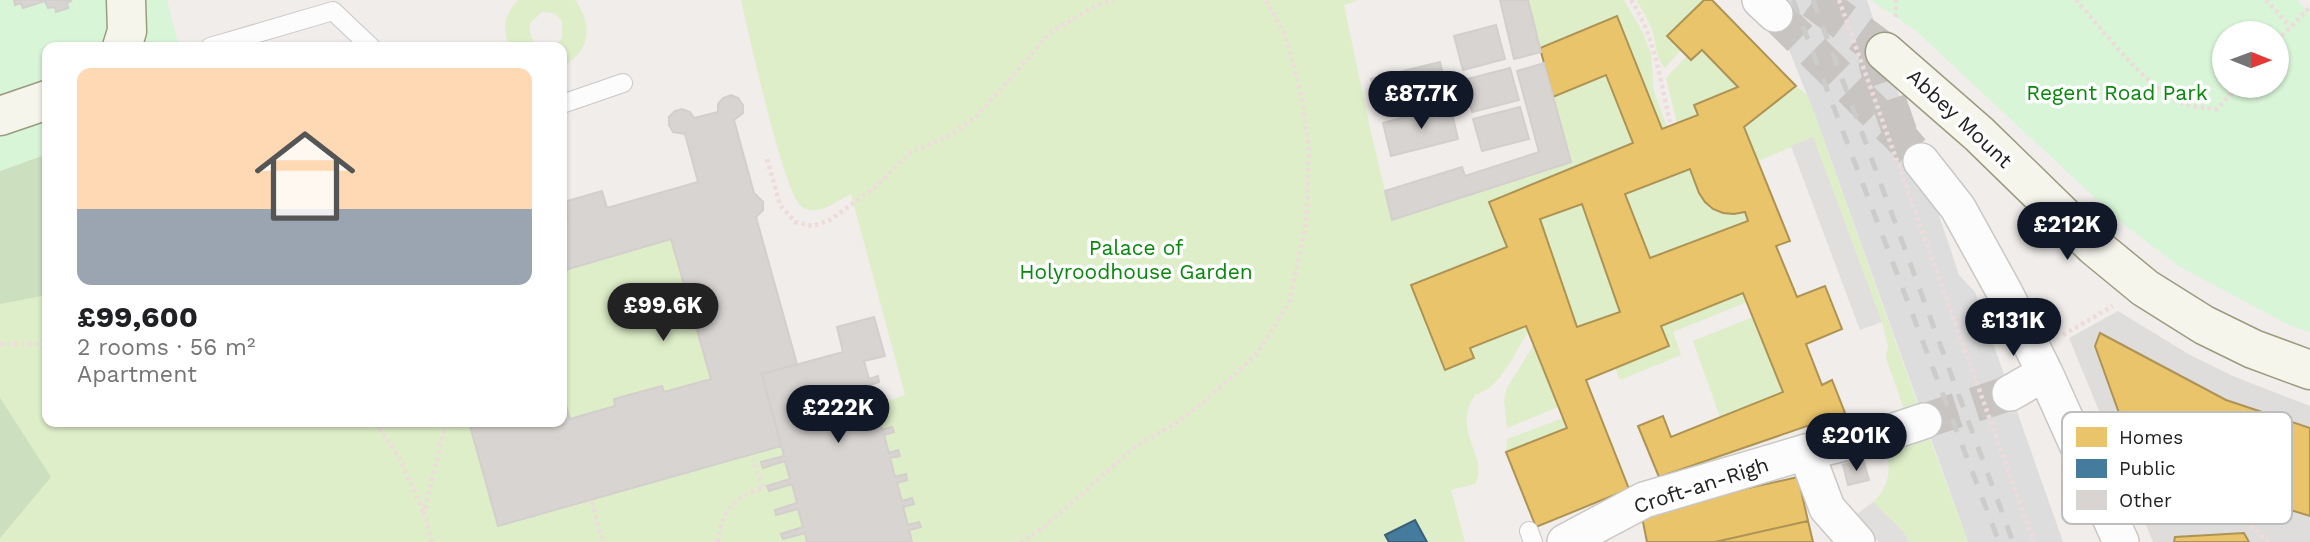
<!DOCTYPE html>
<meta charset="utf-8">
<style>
body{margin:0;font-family:"Work Sans",sans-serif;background:#f2f2f2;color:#202124;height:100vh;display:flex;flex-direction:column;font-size:26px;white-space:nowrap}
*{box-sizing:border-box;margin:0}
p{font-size:23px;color:#757577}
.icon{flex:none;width:38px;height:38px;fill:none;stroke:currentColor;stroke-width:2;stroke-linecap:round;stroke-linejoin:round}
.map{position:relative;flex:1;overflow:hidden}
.sheet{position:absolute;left:42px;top:42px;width:525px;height:385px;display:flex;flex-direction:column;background:#fff;border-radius:14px;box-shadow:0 2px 5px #0004}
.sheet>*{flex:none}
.needle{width:46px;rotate:91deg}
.fabs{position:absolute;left:2212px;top:21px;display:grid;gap:14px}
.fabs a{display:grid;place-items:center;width:77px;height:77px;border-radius:50%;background:#fff;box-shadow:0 2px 5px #0004;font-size:35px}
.price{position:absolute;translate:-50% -60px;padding:0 16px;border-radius:24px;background:#111827;color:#fff;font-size:23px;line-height:46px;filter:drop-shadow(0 2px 4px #0008)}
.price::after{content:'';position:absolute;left:50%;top:42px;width:21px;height:16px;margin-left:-10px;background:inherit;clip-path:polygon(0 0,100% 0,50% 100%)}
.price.current{background:#222;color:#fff}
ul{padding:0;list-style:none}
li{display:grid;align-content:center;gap:14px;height:371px;padding:0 35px}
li+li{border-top:2px solid #e0e0e0}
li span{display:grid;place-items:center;height:217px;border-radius:14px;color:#555}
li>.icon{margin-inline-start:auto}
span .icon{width:126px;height:126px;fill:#fffc;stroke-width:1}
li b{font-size:30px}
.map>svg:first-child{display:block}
</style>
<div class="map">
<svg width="2310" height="542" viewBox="0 0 2310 542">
<rect width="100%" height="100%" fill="#f0edea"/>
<path fill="#dfdddc" d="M2118,311L2190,355L2233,376L2310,406V542H2153L2069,338Z"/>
<path fill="#deeec8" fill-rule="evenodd" d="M518,0H575C594,27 590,50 562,68V47H510C501,30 505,13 518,0ZM542,12L554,13L562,21V38C547,56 527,45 530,23Z
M741,0H1358L1344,5L1370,128L1392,220L1570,162L1553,97L1606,75L1633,143L1489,201L1507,247L1412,286L1446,369L1474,358L1470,348L1526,326L1528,332C1514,353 1501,388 1475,395C1450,432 1490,456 1475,484L1451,490L1465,542H1427L1415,520L1386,534L1389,542H912L909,530L921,527L919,522L908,525L897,483L907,479L905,474L895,477L890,458L900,455L898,450L889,453L884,435L893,432L892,427L882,430L876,408L886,405L885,402L905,395L851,194C836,201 819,217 802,207C784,196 748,30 741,0Z
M1528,0H1624L1643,33L1651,54L1654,91L1667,127L1662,129L1617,17L1540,48Z
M1636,0H1704L1668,35L1681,50L1665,68C1656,60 1656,42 1652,30C1648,19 1642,10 1636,0Z
M1702,50L1738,87L1694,105L1698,115L1677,123L1666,78L1687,56L1691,60Z
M1796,86L1807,95L1814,112L1919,408L1905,412L1886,358L1888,346L1882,322L1813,138L1758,161L1744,127Z
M47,154V422H469L498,526L781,446L807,542H0V171Z
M1690,169C1700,197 1709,220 1745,212L1748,221L1650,258L1625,194Z
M1582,204L1620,312L1577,327L1540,219Z
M671,239L711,379L664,392L661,386L614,399L615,406L570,419L562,391V271Z
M1743,293L1747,302L1673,332L1681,355L1620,380L1615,368L1669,346L1661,326Z
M1753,317L1783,392L1720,417L1693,341Z
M1533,346L1558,407L1507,428L1504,400L1507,388Z
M1563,418L1566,428L1506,452L1507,439Z
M1930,439L1968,542H1909L1903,531L1873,502C1888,488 1891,473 1887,454Z"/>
<path fill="#ccdfbf" d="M47,154V295L0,304V171Z
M0,398L51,477L0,538Z"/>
<path fill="#d8f5d7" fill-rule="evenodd" d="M0,0H167L179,47H47V154L0,171Z
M1871,0H2297L2310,15V332L2289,325L2180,267L2122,223L1916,31ZM2224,33H2277V86H2224Z"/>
<path fill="#e0dfde" d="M1813,137L1882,322L1860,330L1791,146Z
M1873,502L1903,531L1909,542H1879L1853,517Z"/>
<path fill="#dedddd" d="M1769,0H1867L1959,275L1975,292L2063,542H1968L1814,112Z"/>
<path fill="#e9c46a" stroke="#ad9354" stroke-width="2" fill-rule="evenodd" d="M1704,0H1712L1796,86L1744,127L1790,241L1776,246L1797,297L1825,286L1842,329L1806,344L1822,385L1832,380L1845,413L1659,477L1638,426L1663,416L1671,437L1783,392L1743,293L1661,326L1669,346L1586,380L1629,489L1536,527L1506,452L1567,428L1526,326L1470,348L1474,358L1445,370L1411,285L1507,247L1489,202L1633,143L1606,75L1553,97L1540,48L1617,16L1662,129L1698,115L1694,105L1738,87L1702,50L1691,60L1667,36ZM1690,169L1699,193L1705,202L1713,209L1723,213L1734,214L1745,212L1748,221L1650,258L1625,194ZM1582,204L1620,312L1577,327L1540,219Z
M2100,333L2226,400L2310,428V516L2255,499L2133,452L2095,346Z
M1798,477L1808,521L1715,542H1647L1641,512Z
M1808,521L1813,542H1715Z
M2244,533L2249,542H2174L2175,537Z"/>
<path fill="#457b9d" stroke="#3a6078" stroke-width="2" d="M1415,520L1427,542H1389L1385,535Z"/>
<path fill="#d7d4d1" stroke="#d3cfcc" stroke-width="2" d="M14,0H70L71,1L67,3L68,8L56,12L55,7L48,8L45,1L23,8L21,3L15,5Z
M1500,0H1528L1541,52L1514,59Z
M1496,25L1505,59L1463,70L1454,36Z
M1440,62L1447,93L1379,110L1371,79Z
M1544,63L1571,162L1392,220L1385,191L1462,167L1465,176L1539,152L1517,71Z
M1510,68L1519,100L1472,112L1464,80Z
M731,95L738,98L743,105V113L734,120L754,193L763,202V210L756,217L797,364L762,374L781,446L498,526L469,422H562V391L570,419L615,406L614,399L662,386L664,392L711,379L671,239L562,271V220L568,219L564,202L602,191L607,208L698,182L685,134L673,132L669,125V117L675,111L682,109L690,112L694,118L718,112V104L723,98Z
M1450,105L1458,139L1391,156L1383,123Z
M1520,107L1529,139L1482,151L1473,119Z
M874,317L885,356L864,361L869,379L878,376L879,382L870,385L875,402L884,400L886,405L876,408L882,430L892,427L894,432L884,435L889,453L898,450L900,456L890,458L895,477L906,474L907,480L897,483L902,501L912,498L914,504L903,507L908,525L919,522L921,527L909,530L912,542H807L805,533L783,539L781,534L803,527L798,509L776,515L775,510L797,503L792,484L769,491L767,486L790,479L785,461L763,468L761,462L784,456L762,374L843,352L837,327Z
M1863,460L1869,480L1848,485L1843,465Z"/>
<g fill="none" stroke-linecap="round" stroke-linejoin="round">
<path stroke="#c7c4c2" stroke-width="35" stroke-dasharray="35 18" stroke-linecap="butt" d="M1775,14L1902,139L1921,161
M1881,50L1876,61L1877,67L1900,133
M1924,421L2010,393"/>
<path stroke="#c7c4c2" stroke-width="38" stroke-dasharray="38 19" stroke-linecap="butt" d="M1814,0L1885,52"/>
<g stroke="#c9c8c6" stroke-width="20">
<path id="lane" d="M210,47L333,11L371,47
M562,104L623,83
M1529,531L1533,542"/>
</g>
<g stroke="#c9c8c6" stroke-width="38">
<path id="street" d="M1760,0L1775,14
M1921,161L1958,208L2005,293L2045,373L2121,542
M2010,393L2045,373
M1806,452L1827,508L1857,542
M1565,542L1644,500L1806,452L1888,433L1924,421"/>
</g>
<g stroke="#9b9b80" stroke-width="41">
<path id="secondary" d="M122,47L127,31L126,0
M1885,52L1979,134L2094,246L2145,288L2204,325L2253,349L2310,370
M0,116L47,100"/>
</g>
<path stroke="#eddcdb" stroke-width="4.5" stroke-dasharray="3.5 3.5" stroke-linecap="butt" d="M1631,0C1655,36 1660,80 1670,122
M2076,0C2100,27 2145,85 2175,100C2188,107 2203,107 2217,109L2238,86
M2266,0L2290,26
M1896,17V0
M2277,41L2310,7
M767,159L780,205L795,222L813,226L830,220L874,188L911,152L947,137L977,116L1051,32L1095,6L1114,0
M2063,335L2113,306
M0,344H47
M376,422L400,459L423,511
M2138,494L2233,511L2269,542
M592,502L603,542
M432,542L424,512L446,422
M718,542C721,512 734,496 763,488L753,459
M1020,542L1043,528L1136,446L1178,422L1206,400L1256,355L1289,303L1306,224L1309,150L1302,98L1285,35L1266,0"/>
<use href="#lane" stroke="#fdfcfc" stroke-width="18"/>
<use href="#street" stroke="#fdfcfc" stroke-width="35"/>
<use href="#secondary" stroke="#f5f5ec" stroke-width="38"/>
<path stroke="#cccccb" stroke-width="5" stroke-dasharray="14 14" stroke-linecap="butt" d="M1793,0L1999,542
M1813,0L2013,542"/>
<path stroke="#eddcdb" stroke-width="4.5" stroke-dasharray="3.5 3.5" stroke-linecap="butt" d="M1839,0L2034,542"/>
</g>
<g text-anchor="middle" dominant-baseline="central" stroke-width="7" stroke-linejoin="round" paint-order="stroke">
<g font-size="21" fill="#06890a" stroke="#fff">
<text x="2117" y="92">Regent Road Park</text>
<text x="1136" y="247">Palace of<tspan x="1136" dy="24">Holyroodhouse Garden</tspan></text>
</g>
<g font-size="21" fill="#222" stroke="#fff">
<text transform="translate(1960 118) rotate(43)">Abbey Mount</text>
<text transform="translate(1701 485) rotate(-18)">Croft-an-Righ</text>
</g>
</g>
<rect x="2062" y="412" width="230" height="112" rx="10" fill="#fff" stroke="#bdbdbd" stroke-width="2"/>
<rect x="2076" y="427" width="31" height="20" fill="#e9c46a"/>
<rect x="2076" y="459" width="31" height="19" fill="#457b9d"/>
<rect x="2076" y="490" width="31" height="20" fill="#d7d4d1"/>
<g font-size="19" fill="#222">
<text x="2119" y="444">Homes</text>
<text x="2119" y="475">Public</text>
<text x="2119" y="507">Other</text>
</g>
</svg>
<div class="fabs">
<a><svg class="needle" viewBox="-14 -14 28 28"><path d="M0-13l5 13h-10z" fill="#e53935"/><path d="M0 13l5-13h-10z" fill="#757577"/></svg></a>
</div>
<b class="price" style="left:1421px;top:131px">£87.7K</b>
<b class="price" style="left:2067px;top:262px">£212K</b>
<b class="price current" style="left:663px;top:343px">£99.6K</b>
<b class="price" style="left:2013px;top:358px">£131K</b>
<b class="price" style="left:838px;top:445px">£222K</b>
<b class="price" style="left:1856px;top:473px">£201K</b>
<section class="sheet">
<ul>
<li><span style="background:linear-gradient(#ffd9b3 65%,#9aa5b1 0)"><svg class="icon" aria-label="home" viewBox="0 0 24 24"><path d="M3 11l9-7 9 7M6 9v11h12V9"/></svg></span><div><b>£99,600</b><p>2 rooms · 56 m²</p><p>Apartment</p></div></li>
</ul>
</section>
</div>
